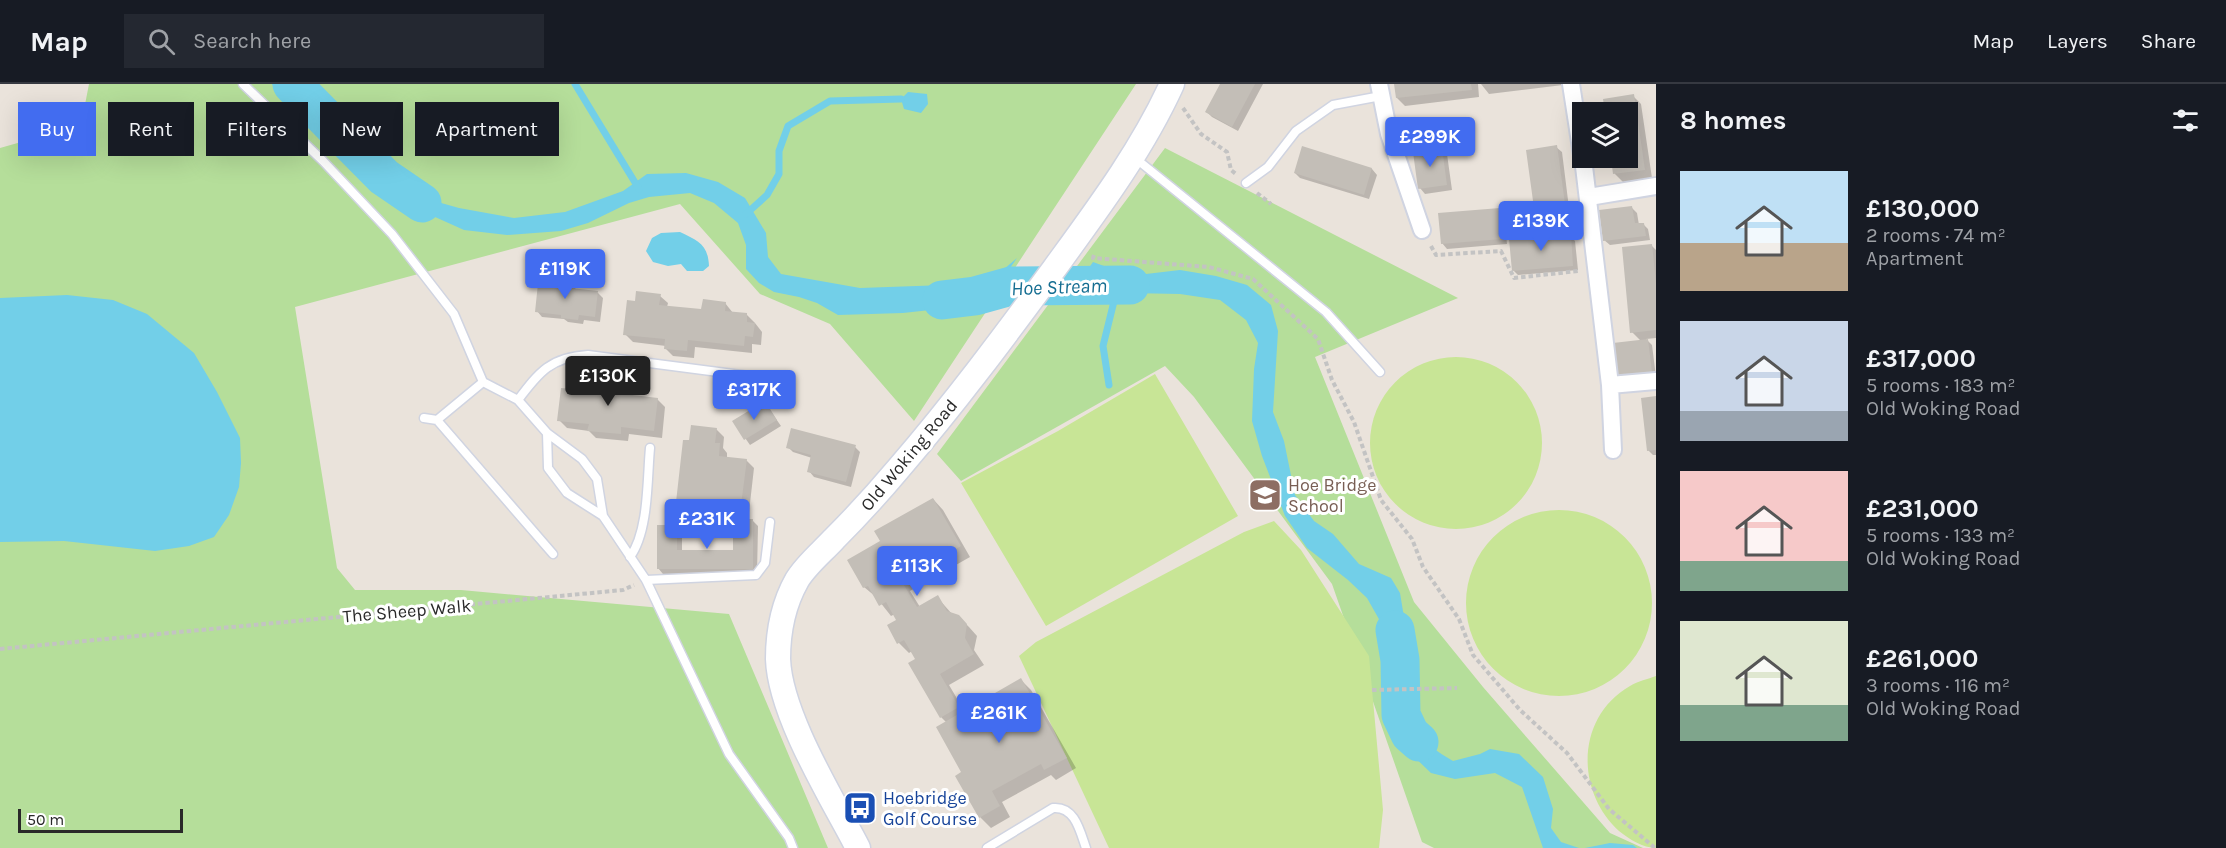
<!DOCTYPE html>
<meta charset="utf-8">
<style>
body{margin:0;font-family:Karla,sans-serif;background:#242831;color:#f1f3f6;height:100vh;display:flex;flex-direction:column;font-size:22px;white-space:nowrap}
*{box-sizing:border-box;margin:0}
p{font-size:20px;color:#9ea1a6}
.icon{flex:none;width:33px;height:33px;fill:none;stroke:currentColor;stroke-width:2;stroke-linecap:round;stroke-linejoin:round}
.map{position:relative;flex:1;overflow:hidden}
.panel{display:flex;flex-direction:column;background:#171b24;width:570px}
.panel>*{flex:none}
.banner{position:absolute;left:18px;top:18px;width:570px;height:54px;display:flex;gap:12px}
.tools{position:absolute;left:1572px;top:18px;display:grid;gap:12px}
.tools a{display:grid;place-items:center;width:66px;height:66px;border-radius:0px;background:#171b24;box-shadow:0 6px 24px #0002;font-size:30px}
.scale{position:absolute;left:18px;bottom:15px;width:165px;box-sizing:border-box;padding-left:6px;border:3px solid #292929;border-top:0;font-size:16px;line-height:21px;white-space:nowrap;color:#292929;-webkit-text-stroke:4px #fff;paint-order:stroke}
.price{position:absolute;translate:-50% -51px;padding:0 14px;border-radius:6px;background:#426cf0;color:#fff;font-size:20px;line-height:39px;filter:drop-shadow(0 2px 3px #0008)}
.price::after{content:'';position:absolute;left:50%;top:36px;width:18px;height:14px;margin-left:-9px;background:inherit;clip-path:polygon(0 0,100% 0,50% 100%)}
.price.selected{background:#222;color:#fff}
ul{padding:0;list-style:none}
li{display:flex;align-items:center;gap:18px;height:150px;padding:0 24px}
li span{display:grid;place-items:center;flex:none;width:168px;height:120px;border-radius:0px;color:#555}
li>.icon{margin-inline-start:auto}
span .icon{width:72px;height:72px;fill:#fffc;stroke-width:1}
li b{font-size:26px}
h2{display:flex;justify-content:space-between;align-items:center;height:72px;padding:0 24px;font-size:26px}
.pill{padding:0 21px;border-radius:0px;background:#171b24;box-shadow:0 6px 24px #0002;font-size:21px;line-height:54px}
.pill.selected{background:#426cf0;color:#fff}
header{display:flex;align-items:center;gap:36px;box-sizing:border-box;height:84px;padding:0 30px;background:#171b24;border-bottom:2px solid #363941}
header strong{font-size:28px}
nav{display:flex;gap:33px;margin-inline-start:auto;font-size:21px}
.search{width:420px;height:54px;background:#242831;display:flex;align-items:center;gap:15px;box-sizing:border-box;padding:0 21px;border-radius:0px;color:#9ea1a6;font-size:22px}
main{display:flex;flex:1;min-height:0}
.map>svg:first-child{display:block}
</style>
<header>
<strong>Map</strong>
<div class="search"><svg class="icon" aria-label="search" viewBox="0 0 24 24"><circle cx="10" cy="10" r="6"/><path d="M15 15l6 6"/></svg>Search here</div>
<nav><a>Map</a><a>Layers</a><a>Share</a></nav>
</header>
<main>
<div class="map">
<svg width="1656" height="764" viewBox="0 0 1656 764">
<rect width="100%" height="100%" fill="#eae3db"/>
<path fill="#b5de9a" d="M89,0H1136L914,337L830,240L760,210L680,120L295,223L337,484L355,506H461L729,530L828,764H0V64L81,41Z
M1165,64L1458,214L1315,273L1414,518L1483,603L1610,749L1643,764H1434L1422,758L1332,500L1194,313L1165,282L961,397L937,370Z"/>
<path fill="#c8e596" d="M1370 359a86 86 0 1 1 172 0a86 86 0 1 1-172 0Z
M1155,290L1238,432L1046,542L961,399L1058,347Z
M1466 519a93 93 0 1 1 186 0a93 93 0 1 1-186 0Z
M1274,437L1301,466L1369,572L1383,726L1379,764H1109L1019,572L1036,558L1244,448Z
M1656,592V764C1643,764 1629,755 1619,747C1575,707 1576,633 1630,602C1638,597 1648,595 1656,592Z"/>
<path fill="#72cfe8" d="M272,0H307L379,72L361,88L323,45L277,8Z
M908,8L927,10L928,20L921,29L904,25L901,15Z
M388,83L427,115L459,124L514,134L565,128L623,107L647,90L686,89L718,98L745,114L766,149L768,173L781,190L860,204L945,201L990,197L1017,174L985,220L903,229L838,231L817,219L799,213L774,208L759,199L746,185V161L738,139L714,119L690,109L649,113L629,119L588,139L561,147L507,151L464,146L395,115L370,95Z
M680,148C698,157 708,160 709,182L703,187H687L681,180L668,182L653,178L646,167L652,154L661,149Z
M1093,178L1123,189L1146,190L1180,186L1216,192L1247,201L1271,221L1278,247L1273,328L1284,357L1295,411L1314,437L1333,450L1359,480L1391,494L1400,509L1415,600H1389L1391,588L1380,537L1367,514L1348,496L1307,464L1285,432L1262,372L1252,337L1254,285L1258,259L1246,236L1220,216L1180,210L1128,209L1069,212Z
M67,211L113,216L147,230L194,269L217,308L240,354L241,379L239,403L229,431L214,453L189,462L155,467L64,457L0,458V214Z
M1419,610C1420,648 1418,657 1453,677L1480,670L1490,665L1519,670L1543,693L1553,725L1551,744L1561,758L1579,764H1543L1522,703L1495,689L1455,695L1431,689L1406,665L1393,642L1388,612Z
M1610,759L1633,761L1637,764H1585Z"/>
<path fill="#0003" d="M1222,0H1263L1238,47L1212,33L1207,28Z
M1396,0H1478L1479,13L1405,22L1397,14Z
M1481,0H1563V1L1489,10Z
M1633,12L1641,20L1652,94L1623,98L1615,90L1613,74H1628V28H1606L1604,16Z
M1556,63L1562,68L1569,124L1541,128L1535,123Z
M1303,64L1372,85L1377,91L1369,115L1300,94L1295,89Z
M1441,65L1447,70L1452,106L1425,110L1420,104Z
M1632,124L1637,129L1639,141L1643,140L1648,145L1650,156L1610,161L1604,156Z
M1499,125L1504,131L1507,160L1447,165L1442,159Z
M1570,152L1575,157L1578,186L1518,191L1513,186Z
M1651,161L1656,166V254L1646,255L1652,261L1656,293L1624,297L1619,291L1641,257L1632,248Z
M552,193L558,198L557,205L565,206L571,196L576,201L575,206L598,209L603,214L600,238L584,236L583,240L568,238L564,235L542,233L537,227Z
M660,212L668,219L667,223L703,227L725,219L733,229L747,231L755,239L762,248L761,261L752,260V269L695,263L694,274L673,272L665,264L666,262L633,258L625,250L636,218Z
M626,295L634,303L632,313L657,315L665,323L662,354L629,350L628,357L596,354L589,347L567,344L559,336L593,309Z
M1656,314V371H1653L1648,366Z
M765,319L781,342L750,361L734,338Z
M716,345L724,353L723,364L727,369V374L746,376L754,384L748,437H753L758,442L757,490H663L658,484L676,443L682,448V467L734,468L735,434L709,432L708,437L685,434L677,426L691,358Z
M788,363H855L860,368L851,403L814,393L809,387L812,374L793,368Z
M933,415L943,426L970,473L910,507L920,523L937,513L952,530L958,532L969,543L977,552L974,566L984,581L949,601L965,628L1021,596L1031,606L1076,684L1056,696L1051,691L1002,718L1010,733L991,744L980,733L946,638L941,633L910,580L917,576L912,567L909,569L899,559L898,536L895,530L891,532L876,513L864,503L882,458Z"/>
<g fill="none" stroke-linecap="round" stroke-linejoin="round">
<path stroke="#72cfe8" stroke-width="7" d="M575,0L639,105
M746,130L767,111L779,90V67L788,42L830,17L901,15
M1109,301L1103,262L1118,201"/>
<path stroke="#72cfe8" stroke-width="39" d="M292,0L384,93L422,119
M942,216L975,212L1011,202L1130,201
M1395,546L1400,576L1401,631L1410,650L1419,658"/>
</g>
<path fill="#c3beb7" d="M1220,0H1255L1232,43L1205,28Z
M1394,0H1471L1472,6L1396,14Z
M1634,10L1645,86L1613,90L1611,74H1628V28H1605L1603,15Z
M1557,61L1565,120L1534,124L1526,66Z
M1302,62L1372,84L1364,111L1294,89Z
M1442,64L1447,101L1418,105L1413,68Z
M1632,122L1635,139H1644L1646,152L1603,157L1599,126Z
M1500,124L1502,155L1441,160L1438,129Z
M1571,150L1573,182L1512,187L1509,155Z
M1652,160L1656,199V246L1630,249L1622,163Z
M539,190L553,192L552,203L564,204L565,194L571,195L570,204L598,207L595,233L579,231L578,236L561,234V231L535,228Z
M636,207L661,210L659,221L701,225L703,215L726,218L725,227L747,229V238L755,239L753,253L745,252L744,262L688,256L687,267L664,265L665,255L623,251L627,216L635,217Z
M1648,255L1652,288L1618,292L1613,259Z
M594,290L626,293L624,310L658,314L654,347L621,343V350L587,347L589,340L557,337L561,304L592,307Z
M1656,312V366L1647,367L1641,314Z
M765,317L777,336L744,356L732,337Z
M691,341L717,344L715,359H720L719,372L747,375L740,429L701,425V430L675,427L683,356H689Z
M791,344L856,361L846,398L807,388L811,371L786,364Z
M933,414L961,462L901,496L917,523L938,511L947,527L959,531L967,540L965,554L974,570L940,590L959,623L940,634L908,579L915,575L904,556L897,560L887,541L896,536L886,518L879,522L868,502L863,504L847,476L880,457L874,447Z
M733,435H753V485H657V441H677V466H733Z
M1021,594L1067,674L1044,686L1041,680L992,707L1000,722L979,734L955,692L961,688L936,643Z"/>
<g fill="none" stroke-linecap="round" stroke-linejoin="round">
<g stroke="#d0d4e1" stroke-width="11">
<path id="service" d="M243,0L323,77L392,150L454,230L483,298L518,316L547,349L582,375L597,395L603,432
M1135,74L1326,228L1380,288
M1246,99L1268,83L1296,47L1333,21L1381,12
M518,316C539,288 551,273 588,271L749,292
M424,334L437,336L483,298
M437,336L553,470
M547,349L548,384L567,409L603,432L646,496L729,670L789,754L793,764
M630,473C649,447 647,395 650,364
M646,496L756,491L765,479L770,438
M987,764L1053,724C1075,722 1080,747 1086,764"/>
</g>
<g stroke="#d0d4e1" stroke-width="20">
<path id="minor" d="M1379,0L1389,50L1422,146
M1571,0L1582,71
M1583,74L1610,301L1613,366
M1589,113L1656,102
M1610,301L1656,297"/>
</g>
<g stroke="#d0d4e1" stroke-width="27">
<path id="secondary" d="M858,764C832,714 780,631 778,575C778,548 784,519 797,496C806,481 822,468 834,455C857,432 878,409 899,384C954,320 1004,253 1054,185C1097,126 1142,66 1172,0"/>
</g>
<path stroke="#c3c3c3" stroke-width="4" stroke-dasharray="4.5 3" stroke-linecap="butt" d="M1183,24L1201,50L1227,68L1231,86L1236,90
M1257,109L1271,120
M1431,162L1436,171L1501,167L1514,194L1578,187
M1094,171L1093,174L1209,183L1253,195L1318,255L1332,296L1354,338L1381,416L1412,455L1423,483L1459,535L1473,571L1520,626L1567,669L1609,725L1655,764
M0,565L623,506L634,501
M1372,606L1457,604"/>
<use href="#service" stroke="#fff" stroke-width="8"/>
<use href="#minor" stroke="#fff" stroke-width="16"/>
<use href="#secondary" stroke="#fff" stroke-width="24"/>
</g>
<defs>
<g id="school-square" transform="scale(1.725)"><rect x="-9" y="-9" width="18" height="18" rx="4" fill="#8d6e63" stroke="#fff"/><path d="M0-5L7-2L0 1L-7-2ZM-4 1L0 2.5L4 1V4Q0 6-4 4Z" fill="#fff"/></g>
<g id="bus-square" transform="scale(1.725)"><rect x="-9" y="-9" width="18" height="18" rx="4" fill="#1a4fb4" stroke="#fff"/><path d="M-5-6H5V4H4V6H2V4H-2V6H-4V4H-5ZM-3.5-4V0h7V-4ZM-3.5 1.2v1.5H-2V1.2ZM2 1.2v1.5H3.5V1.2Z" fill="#fff"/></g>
</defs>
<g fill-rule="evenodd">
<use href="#school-square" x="1265" y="411"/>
<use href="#bus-square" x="860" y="724"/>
</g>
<g text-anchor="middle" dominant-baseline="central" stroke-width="6" stroke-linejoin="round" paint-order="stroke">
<g font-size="18" fill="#292929" stroke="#fff">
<text transform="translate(909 371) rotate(-50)">Old Woking Road</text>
<text transform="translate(407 527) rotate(-5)">The Sheep Walk</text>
</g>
<g font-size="18" fill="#785e54" stroke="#fff" text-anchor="start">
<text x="1288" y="401">Hoe Bridge<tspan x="1288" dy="21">School</tspan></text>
</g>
<g font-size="18" fill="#164399" stroke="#fff" text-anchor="start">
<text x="883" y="714">Hoebridge<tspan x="883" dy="21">Golf Course</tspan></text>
</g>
<g font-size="20" font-style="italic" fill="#146d91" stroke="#fff">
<text transform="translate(1059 203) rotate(-2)">Hoe Stream</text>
</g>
</g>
</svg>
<div class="tools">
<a><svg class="icon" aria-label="layers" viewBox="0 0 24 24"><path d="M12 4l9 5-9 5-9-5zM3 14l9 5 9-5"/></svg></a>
</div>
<div class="scale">50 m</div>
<b class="price" style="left:1430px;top:84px">£299K</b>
<b class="price" style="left:1541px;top:168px">£139K</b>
<b class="price" style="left:565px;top:216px">£119K</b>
<b class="price selected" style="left:608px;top:323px">£130K</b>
<b class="price" style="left:754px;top:337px">£317K</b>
<b class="price" style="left:707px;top:466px">£231K</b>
<b class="price" style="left:917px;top:513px">£113K</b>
<b class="price" style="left:999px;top:660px">£261K</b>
<div class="banner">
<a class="pill selected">Buy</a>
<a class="pill">Rent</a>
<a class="pill">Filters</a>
<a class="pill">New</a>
<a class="pill">Apartment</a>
</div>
</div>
<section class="panel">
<h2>8 homes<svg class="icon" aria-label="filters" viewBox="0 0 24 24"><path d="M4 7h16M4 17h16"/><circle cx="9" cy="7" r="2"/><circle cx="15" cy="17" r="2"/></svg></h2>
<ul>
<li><span style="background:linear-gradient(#bfe0f5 60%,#b9a48a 0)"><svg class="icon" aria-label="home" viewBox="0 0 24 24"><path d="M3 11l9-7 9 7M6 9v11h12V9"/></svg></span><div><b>£130,000</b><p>2 rooms · 74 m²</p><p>Apartment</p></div></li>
<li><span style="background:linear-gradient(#c9d6e8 75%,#9aa5b1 0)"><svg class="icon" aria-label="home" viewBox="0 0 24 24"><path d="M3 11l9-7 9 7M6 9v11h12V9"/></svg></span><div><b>£317,000</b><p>5 rooms · 183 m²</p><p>Old Woking Road</p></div></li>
<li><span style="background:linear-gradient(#f6c9c9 75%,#7fa58c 0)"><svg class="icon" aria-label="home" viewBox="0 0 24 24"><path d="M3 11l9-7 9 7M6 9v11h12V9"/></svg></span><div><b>£231,000</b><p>5 rooms · 133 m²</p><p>Old Woking Road</p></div></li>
<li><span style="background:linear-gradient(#dfe7d0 70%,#7fa58c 0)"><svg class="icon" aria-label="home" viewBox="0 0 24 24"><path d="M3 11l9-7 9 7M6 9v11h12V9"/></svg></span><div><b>£261,000</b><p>3 rooms · 116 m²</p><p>Old Woking Road</p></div></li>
</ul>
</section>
</main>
